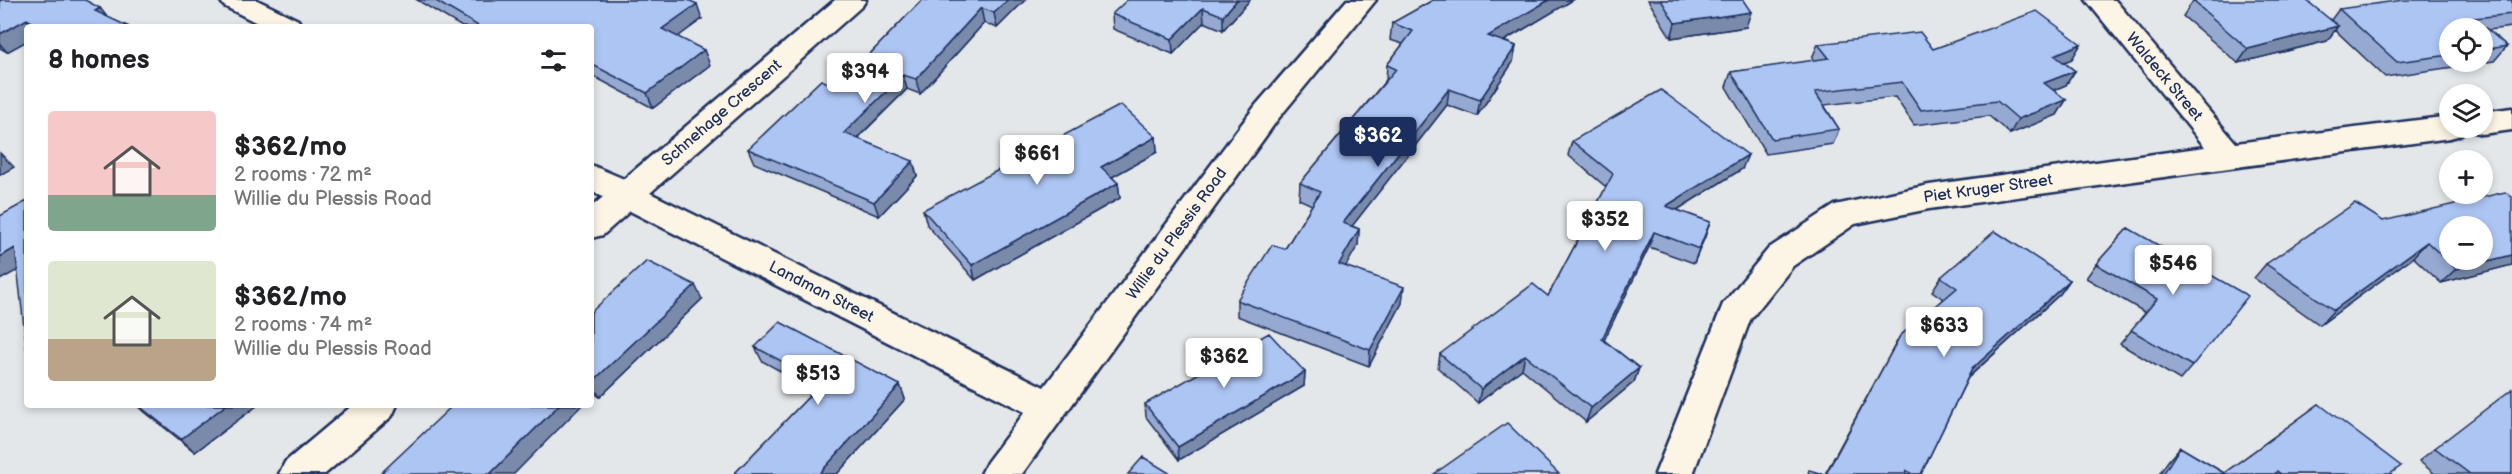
<!DOCTYPE html>
<meta charset="utf-8">
<style>
body{margin:0;font-family:"Balsamiq Sans",sans-serif;background:#f6f6f6;color:#202124;height:100vh;display:flex;flex-direction:column;font-size:22px;white-space:nowrap}
*{box-sizing:border-box;margin:0}
p{font-size:20px;color:#757577}
.icon{flex:none;width:33px;height:33px;fill:none;stroke:currentColor;stroke-width:2;stroke-linecap:round;stroke-linejoin:round}
.map{position:relative;flex:1;overflow:hidden}
.side{position:absolute;left:24px;top:24px;width:570px;height:384px;display:flex;flex-direction:column;background:#fff;border-radius:6px;box-shadow:0 3px 9px #0003}
.side>*{flex:none}
.controls{position:absolute;left:2439px;top:18px;display:grid;gap:12px}
.controls a{display:grid;place-items:center;width:54px;height:54px;border-radius:50%;background:#fff;box-shadow:0 3px 9px #0003;font-size:30px}
.price{position:absolute;translate:-50% -51px;padding:0 14px;border-radius:6px;background:#fff;color:#222;font-size:20px;line-height:39px;filter:drop-shadow(0 2px 3px #0008)}
.price::after{content:'';position:absolute;left:50%;top:36px;width:18px;height:14px;margin-left:-9px;background:inherit;clip-path:polygon(0 0,100% 0,50% 100%)}
.price.current{background:#1b2f5e;color:#fff}
ul{padding:0;list-style:none}
li{display:flex;align-items:center;gap:18px;height:150px;padding:0 24px}
li span{display:grid;place-items:center;flex:none;width:168px;height:120px;border-radius:6px;color:#555}
li>.icon{margin-inline-start:auto}
span .icon{width:72px;height:72px;fill:#fffc;stroke-width:1}
li b{font-size:26px}
h2{display:flex;justify-content:space-between;align-items:center;height:72px;padding:0 24px;font-size:26px}
.map>svg:first-child{display:block}
</style>
<div class="map">
<svg width="2512" height="474" viewBox="0 0 2512 474">
<rect width="100%" height="100%" fill="#e4e7e9"/>
<filter id="ink" filterUnits="userSpaceOnUse"><feTurbulence type="fractalNoise" baseFrequency=".0167" numOctaves="2"/><feDisplacementMap in="SourceGraphic" scale="12" xChannelSelector="R" yChannelSelector="G"/><feConvolveMatrix kernelMatrix="1 2 1 2 8 2 1 2 1" color-interpolation-filters="sRGB"/></filter>
<g filter="url(#ink)">
<g fill="none" stroke-linecap="round" stroke-linejoin="round">
<g stroke="#1b2f5e" stroke-width="5">
<path id="minor" d="M220,0H257L298,20L302,27H265L224,6Z
M835,0H866L862,6L650,193L1044,387L1256,105L1347,0H1376L1278,119L1022,474H981L987,462L1025,412L630,211L603,235L591,238V207L603,197L591,191V165L624,179Z
M2086,0H2115L2236,143L2450,116V128H2465L2461,135L2450,138L1929,209L1855,224L1793,266L1750,320L1693,474H1655L1723,304L1769,248L1835,205L1929,185L2205,147Z
M2512,108V130L2482,134L2471,131L2469,128H2482V112Z
M353,405H397L392,416L325,474H279L285,462Z"/>
</g>
<use href="#minor" fill="#fcf5e5" fill-rule="evenodd"/>
</g>
<path fill="#95a9d1" stroke="#1b2f5e" stroke-width="1.5" fill-rule="evenodd" d="M0,0L100,8L106,17L129,27H27L7,52L0,48Z
M417,0H688L702,19L677,37L710,65L653,108L591,75V27H462Z
M922,0H1025L997,28L984,23L920,94L907,89L858,138L917,176L879,216L754,163L748,149L838,87Z
M1250,0L1223,30L1204,22L1173,54L1113,29L1112,14Z
M1433,0H1573L1504,41L1516,46L1513,62L1477,116L1447,105L1352,226L1359,229L1358,245L1345,266L1402,303L1369,366L1237,316V300L1285,249L1312,205L1299,199L1300,183L1386,80L1387,65L1403,44L1390,40L1392,23Z
M1648,0H1743L1746,27L1671,38Z
M2512,0V27L2488,30L2507,46L2494,61L2385,77L2335,30L2327,41L2238,63L2183,16L2193,1L2331,20L2339,9ZM2450,28H2482V62H2450Z
M1818,44L1933,49L2072,59L2064,62L2075,71L2066,85L2054,90L2066,100L2057,115L2010,134L1989,116L1914,125L1895,97L1824,105L1839,129L1833,144L1766,154L1726,87L1731,72L1814,61L1812,58Z
M1156,137L1157,152L1112,177L1118,183L1120,198L975,280L927,225L923,210Z
M1572,141L1742,169L1677,210L1710,222L1694,263L1649,247L1604,340L1639,368L1634,382L1586,422L1522,369L1478,403L1438,368L1440,354L1548,296L1606,187L1568,155Z
M2383,221L2512,265L2441,283L2413,257L2320,325L2254,278L2266,264Z
M2128,228L2192,366L2180,380L2120,344L2146,313L2086,278L2096,264Z
M1941,277L2070,280L2060,294L1968,378L1921,474H1825L1900,336L1943,299L1932,291Z
M702,299L600,397L594,393L591,396V312Z
M755,347L900,385L905,399L837,474H734L815,390L762,361Z
M1305,372L1304,386L1179,460L1146,417L1145,404Z
M2319,404L2391,474H2159L2168,461L2180,447L2224,473Z
M136,405H258L195,452Z
M2435,448L2512,474H2435L2419,461Z"/>
<path fill="#798aaa" stroke="#1b2f5e" stroke-width="1.5" d="M1008,0H1025L997,28L994,13Z
M1237,0H1250L1223,30V16Z
M1549,0H1573L1485,52L1488,36Z
M697,4L702,19L668,44L662,29Z
M100,8L112,23L95,11Z
M981,8L984,23L920,94L916,79Z
M1203,8L1204,22L1173,54L1172,39Z
M1751,12L1746,27L1671,38L1675,23Z
M27,19L33,27H27V41L7,52L0,44V34Z
M2338,26L2327,41L2238,63L2248,49Z
M2081,44L2072,59L2046,69L2054,55Z
M1516,46L1513,62L1477,116L1480,100Z
M704,50L710,65L653,108L647,93Z
M2075,71L2066,85L2036,97L2044,83Z
M903,75L907,89L848,147L844,133Z
M1449,89L1447,105L1342,239L1343,223Z
M2066,100L2057,115L2010,134L2018,119Z
M1156,137L1157,152L1103,182L1101,167Z
M0,153L14,167L0,175Z
M1748,155L1742,169L1661,220L1666,206Z
M913,161L917,176L879,216L874,202Z
M1118,183L1120,198L975,280L972,265Z
M1710,222L1705,237L1694,263L1699,249Z
M1359,229L1358,245L1338,280L1339,264Z
M1654,232L1649,247L1598,353L1602,339Z
M2427,242L2413,257L2320,325L2334,310Z
M15,248L27,265L0,280V257Z
M2512,255V265L2441,283L2456,269Z
M2070,280L2060,294L1963,382L1972,369Z
M695,285L702,299L600,397L591,383Z
M1404,287L1402,303L1369,366L1370,350Z
M1525,355L1522,369L1478,403L1481,389Z
M1639,368L1634,382L1586,422L1591,408Z
M1305,372L1304,386L1179,460L1178,447Z
M900,385L905,399L837,474H819Z
M226,405H258L195,452L181,439Z
M559,405H582L514,474H490Z"/>
<path fill="#adc5f3" stroke="#1b2f5e" stroke-width="1.5" fill-rule="evenodd" d="M0,0H85L100,8L95,11L129,27H40L27,19L0,34Z
M434,0H688L697,4L662,29L704,50L647,93L591,64V27H480Z
M922,0H1008L994,13L981,8L916,79L903,75L844,133L913,161L874,202L748,149L821,80L838,87Z
M1127,0H1237L1223,16L1203,8L1172,39L1112,14Z
M1433,0H1549L1488,36L1516,46L1480,100L1449,89L1343,223L1359,229L1339,264L1404,287L1370,350L1237,300L1272,245L1285,249L1320,192L1300,183L1396,69L1387,65L1413,31L1392,23Z
M1661,0H1743L1751,12L1675,23Z
M2199,0H2306L2338,26L2248,49L2193,1Z
M2403,0H2512V14L2474,18L2507,46L2482,50V28H2450V55L2397,62L2339,9Z
M2037,11L2081,44L2054,55L2075,71L2044,83L2066,100L2018,119L1997,101L1921,110L1902,82L1815,92L1839,129L1772,139L1731,72L1829,58L1818,44L1920,32L1933,49Z
M1661,90L1748,155L1666,206L1710,222L1699,249L1654,232L1602,339L1639,368L1591,408L1525,355L1481,389L1440,354L1533,284L1548,296L1613,174L1572,141Z
M1121,105L1156,137L1101,167L1118,183L972,265L923,210Z
M2505,192L2512,197V255L2456,269L2427,242L2334,310L2266,264L2355,203L2383,221ZM2450,226H2482V260H2450Z
M27,201V354L15,248L0,257V216Z
M2128,228L2248,296L2192,366L2131,330L2157,299L2096,264Z
M1995,231L2070,280L1972,369L1921,474H1912L1906,470L1905,474H1826L1900,336L1957,288L1941,277Z
M647,261L695,285L591,383V312Z
M780,322L900,385L819,474H734L822,383L755,347Z
M1269,333L1305,372L1178,447L1145,404Z
M2512,389V474H2470L2435,448Z
M2319,404L2401,466L2390,474H2281L2277,471L2275,474H2163L2180,447L2224,473Z
M138,405H226L181,439Z
M453,405H559L490,474H380Z
M1507,423L1559,474H1434Z
M1143,457L1171,474H1128Z
M1809,470L1823,474H1808Z"/>
</g>
<g text-anchor="middle" dominant-baseline="central" stroke-width="4.5" stroke-linejoin="round" paint-order="stroke">
<g font-size="16" fill="#1b2f5e" stroke="#fcf5e5">
<text transform="translate(2164 77) rotate(50)">Waldeck Street</text>
<text transform="translate(722 113) rotate(-41)">Schnehage Crescent</text>
<text transform="translate(1988 189) rotate(-8)">Piet Kruger Street</text>
<text transform="translate(1177 234) rotate(-54)">Willie du Plessis Road</text>
<text transform="translate(821 292) rotate(27)">Landman Street</text>
</g>
</g>
</svg>
<div class="controls">
<a><svg class="icon" aria-label="locate" viewBox="0 0 24 24"><circle cx="12" cy="12" r="6"/><path d="M12 2v4M12 18v4M2 12h4M18 12h4"/></svg></a>
<a><svg class="icon" aria-label="layers" viewBox="0 0 24 24"><path d="M12 4l9 5-9 5-9-5zM3 14l9 5 9-5"/></svg></a>
<a>+</a>
<a>−</a>
</div>
<b class="price" style="left:865px;top:104px">$394</b>
<b class="price current" style="left:1378px;top:168px">$362</b>
<b class="price" style="left:1037px;top:186px">$661</b>
<b class="price" style="left:1605px;top:252px">$352</b>
<b class="price" style="left:2173px;top:296px">$546</b>
<b class="price" style="left:1944px;top:358px">$633</b>
<b class="price" style="left:1224px;top:389px">$362</b>
<b class="price" style="left:818px;top:406px">$513</b>
<section class="side">
<h2>8 homes<svg class="icon" aria-label="filters" viewBox="0 0 24 24"><path d="M4 7h16M4 17h16"/><circle cx="9" cy="7" r="2"/><circle cx="15" cy="17" r="2"/></svg></h2>
<ul>
<li><span style="background:linear-gradient(#f6c9c9 70%,#7fa58c 0)"><svg class="icon" aria-label="home" viewBox="0 0 24 24"><path d="M3 11l9-7 9 7M6 9v11h12V9"/></svg></span><div><b>$362/mo</b><p>2 rooms · 72 m²</p><p>Willie du Plessis Road</p></div></li>
<li><span style="background:linear-gradient(#dfe7d0 65%,#b9a48a 0)"><svg class="icon" aria-label="home" viewBox="0 0 24 24"><path d="M3 11l9-7 9 7M6 9v11h12V9"/></svg></span><div><b>$362/mo</b><p>2 rooms · 74 m²</p><p>Willie du Plessis Road</p></div></li>
</ul>
</section>
</div>
